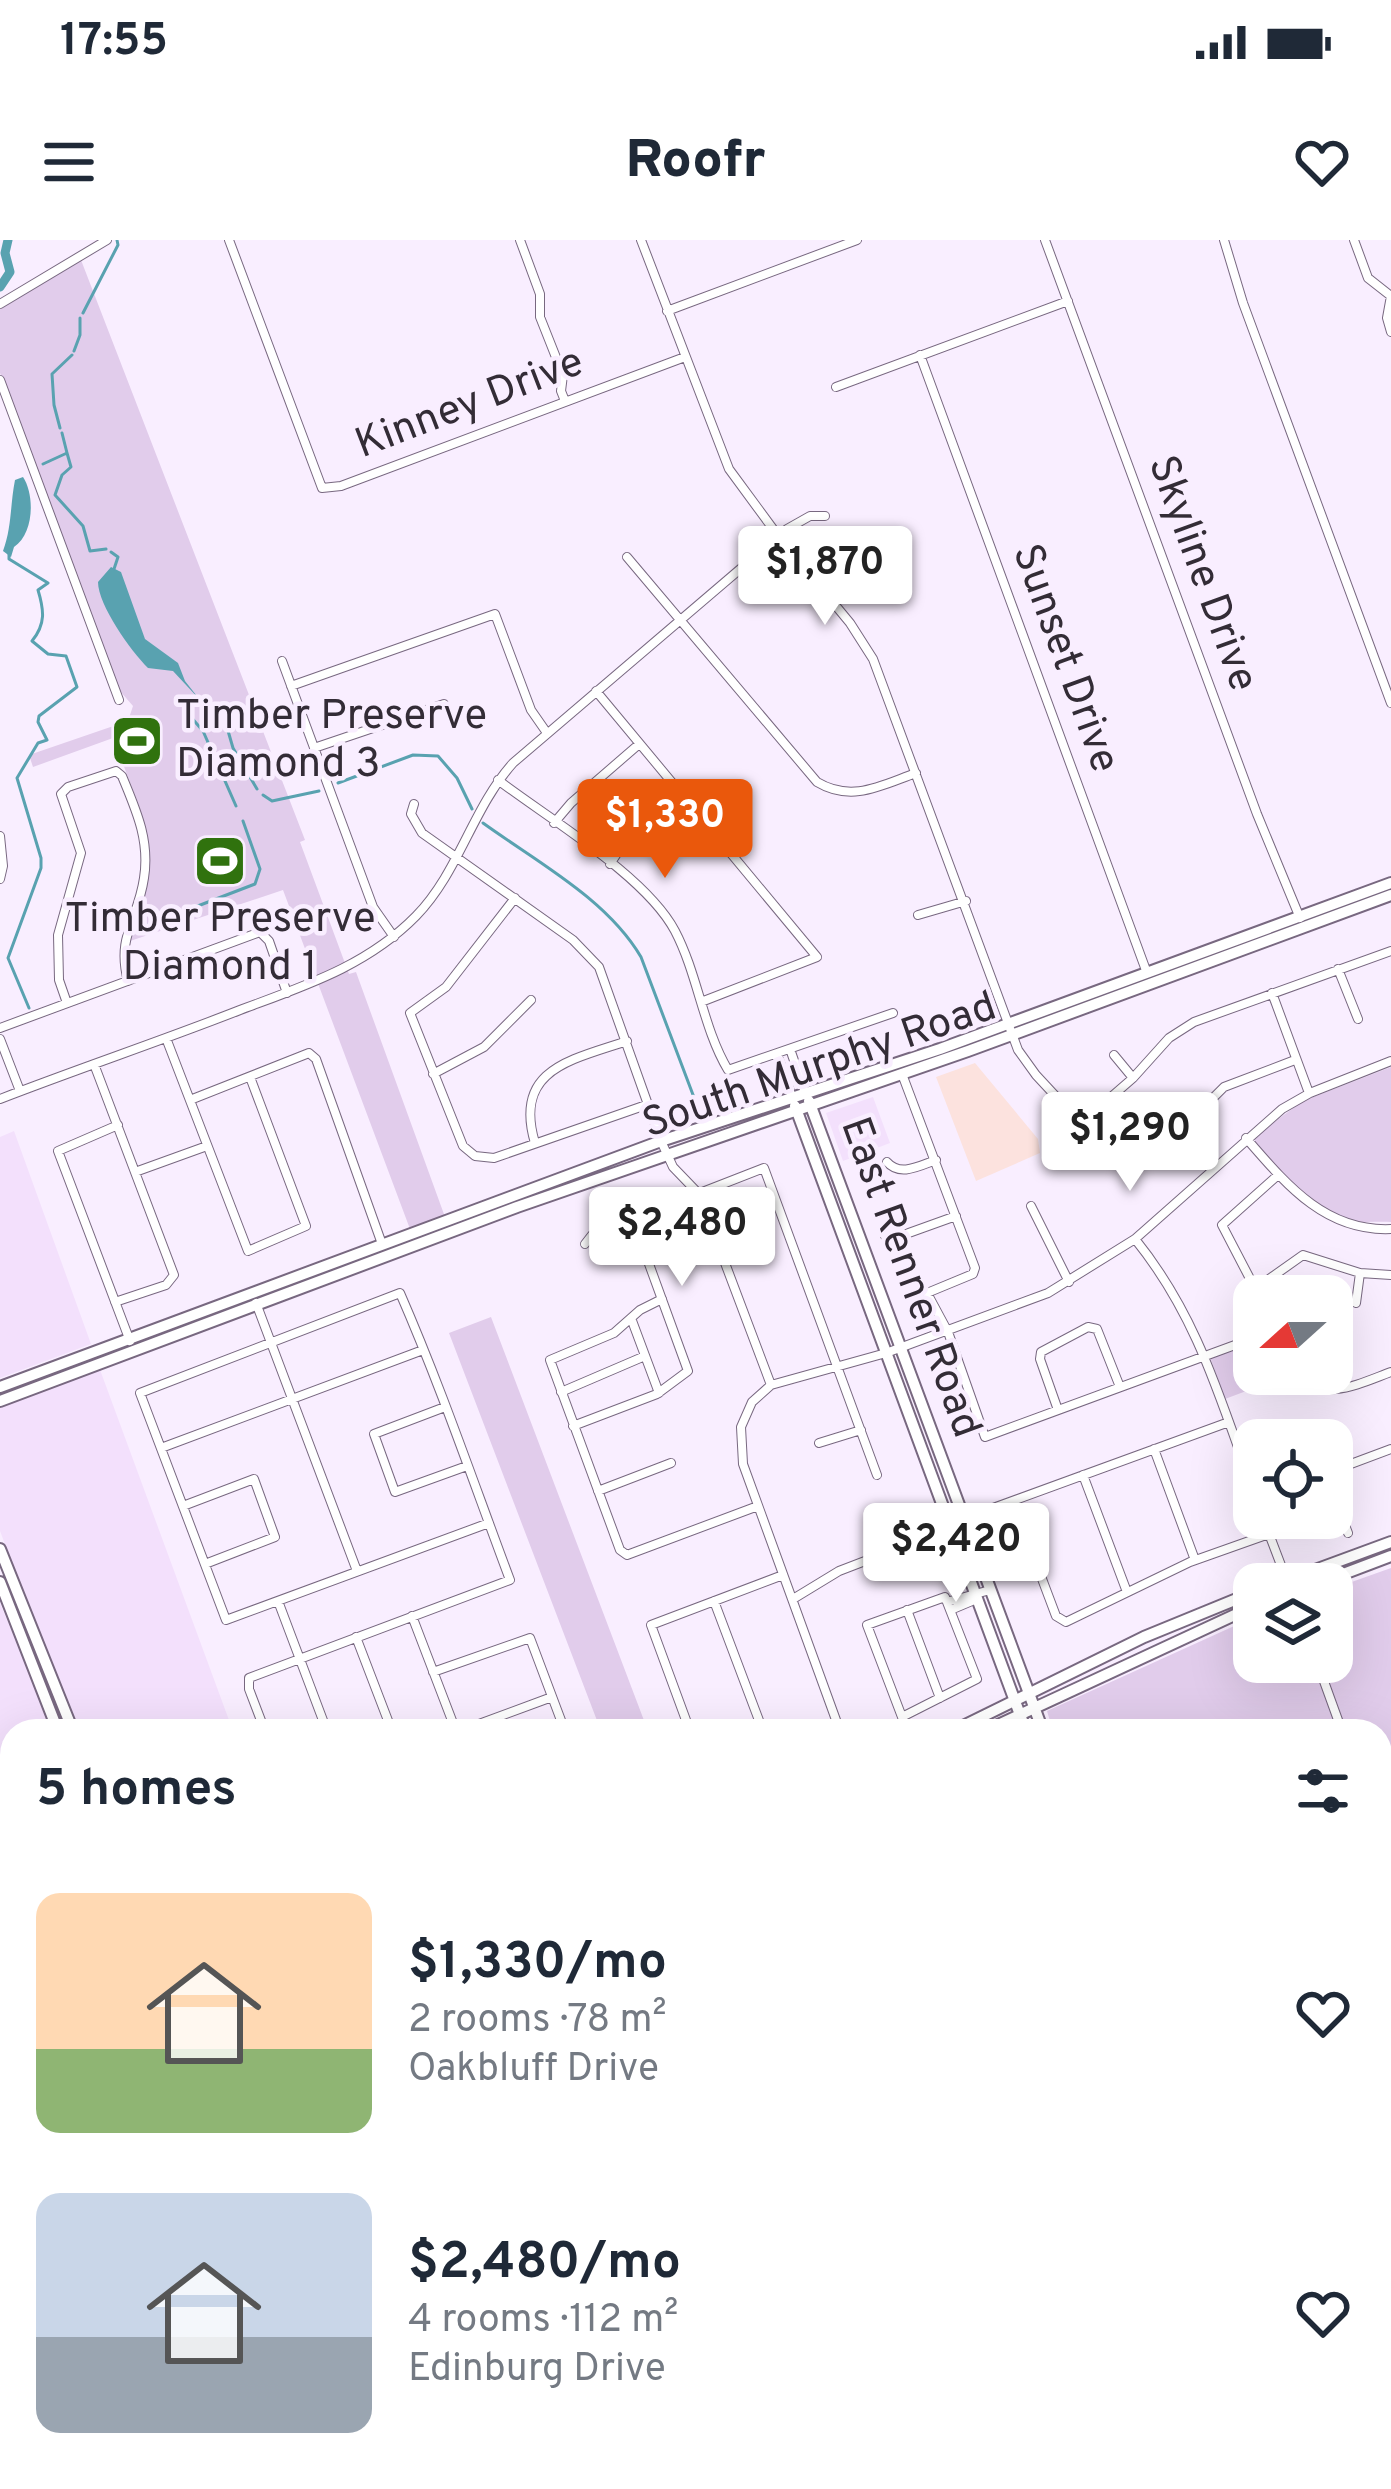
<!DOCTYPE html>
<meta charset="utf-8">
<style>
body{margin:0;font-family:Overpass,sans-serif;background:#f6f6f7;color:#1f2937;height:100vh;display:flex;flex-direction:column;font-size:45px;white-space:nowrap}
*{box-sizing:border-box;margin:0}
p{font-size:39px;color:#747a83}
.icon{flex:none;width:66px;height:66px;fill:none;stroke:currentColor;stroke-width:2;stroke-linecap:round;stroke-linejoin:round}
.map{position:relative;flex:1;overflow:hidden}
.panel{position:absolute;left:0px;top:1479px;width:1392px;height:771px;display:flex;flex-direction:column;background:#fff;border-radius:36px 36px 0 0;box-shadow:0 12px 48px #0002}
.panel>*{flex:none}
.needle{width:78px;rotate:249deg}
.tools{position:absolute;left:1233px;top:1035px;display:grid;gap:24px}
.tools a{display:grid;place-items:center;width:120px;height:120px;border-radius:24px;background:#fff;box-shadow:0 12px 48px #0002;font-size:60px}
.price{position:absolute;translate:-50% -102px;padding:0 27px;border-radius:12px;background:#fff;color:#222;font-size:39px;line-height:78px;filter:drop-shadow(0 3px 6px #0008)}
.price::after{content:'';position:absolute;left:50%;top:72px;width:36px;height:27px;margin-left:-18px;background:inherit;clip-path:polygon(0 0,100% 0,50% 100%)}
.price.on{background:#ea580c;color:#fff}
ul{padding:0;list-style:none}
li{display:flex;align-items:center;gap:36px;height:300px;padding:0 36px}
li span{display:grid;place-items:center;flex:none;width:336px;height:240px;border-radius:24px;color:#555}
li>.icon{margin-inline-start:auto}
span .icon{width:144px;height:144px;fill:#fffc;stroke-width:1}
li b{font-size:51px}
h2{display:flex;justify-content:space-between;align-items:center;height:144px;padding:0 36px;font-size:51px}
.status{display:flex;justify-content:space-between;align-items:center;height:84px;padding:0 60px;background:#fff;direction:ltr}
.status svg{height:33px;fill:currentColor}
header{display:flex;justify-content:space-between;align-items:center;height:156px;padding:0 36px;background:#fff;font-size:54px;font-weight:800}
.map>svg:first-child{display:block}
</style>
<div class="status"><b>17:55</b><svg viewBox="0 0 49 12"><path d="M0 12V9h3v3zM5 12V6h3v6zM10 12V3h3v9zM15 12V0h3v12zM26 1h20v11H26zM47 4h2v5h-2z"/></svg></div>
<header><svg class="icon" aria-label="menu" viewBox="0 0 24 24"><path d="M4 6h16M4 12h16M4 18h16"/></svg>Roofr<svg class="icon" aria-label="heart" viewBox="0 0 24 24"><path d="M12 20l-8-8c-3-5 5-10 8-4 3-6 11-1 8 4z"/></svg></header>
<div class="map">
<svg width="1391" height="2249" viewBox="0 0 1391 2249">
<rect width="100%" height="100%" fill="#f9eeff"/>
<path fill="#f3e0fc" d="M873,857L890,903L843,921L826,873Z
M14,891L91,1104L0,1138V897Z
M99,1127L233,1491H76L0,1291V1165Z
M0,1363L53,1491H12V1517L0,1521Z
M12,1545V1683L0,1677V1549Z"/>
<path fill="#fce2de" d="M975,823L1038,899L1040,913L976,941L936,837Z"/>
<path fill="#e1cceb" d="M81,20L305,600L300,602L349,734L356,732L445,977L410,989L283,650L130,701C167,607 145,585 113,498L33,527L29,515L128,481L133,466L120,451L0,133V69Z
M1391,827V982C1379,981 1364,983 1352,981C1311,974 1281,931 1255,903V896L1303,861Z
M491,1077L648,1491H601L449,1093Z
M1238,1106L1240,1112L1234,1115L1238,1126L1244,1124L1257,1147L1225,1159L1210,1117Z
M1391,1328V2249L1380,2238V1491H1053L1047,1471L1254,1377V1422H1332V1349Z
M1024,2238H1185L1187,2249H1044Z"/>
<path fill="#59a2b0" d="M23,237C35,255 34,294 14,307L11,317L3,311C12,287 10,265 15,240Z
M111,327L121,332L145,399L178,423L185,441L200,460L173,431L148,428C131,411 98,365 98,342Z
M1391,2183V2249H1119L1127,2238H1380V2195Z"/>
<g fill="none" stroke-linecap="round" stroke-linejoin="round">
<path stroke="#59a2b0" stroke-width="3" d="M83,73L118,5L117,0
M74,111L80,95V78
M60,188L54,165L52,134L72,115
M67,213L71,227L62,235L55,255L83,286L90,311L106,309
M43,224L67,213L62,193
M111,312L118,317L114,329
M9,314V319L48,343L38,350C44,370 46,384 32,401L48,414L66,416L77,447L39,476L38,482L47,500L38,503L17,538L41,618V628L8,718L29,768
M200,459L224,477L233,508L257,549
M190,476L203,491L236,566
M338,543L413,515L438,516L457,538L472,569
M263,555L272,561L319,551
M483,583C537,622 607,659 641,717L701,876
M143,687L255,644L260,629L243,581
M0,1683L12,1689
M0,1749L12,1750
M1380,2004L1386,2011L1391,2010
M442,2238L461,2249
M182,2249L210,2243L216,2249"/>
<path stroke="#59a2b0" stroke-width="9" d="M0,47L10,32L5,13L8,0
M1380,2149H1391
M1024,2238L1044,2249"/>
<g stroke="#786880" stroke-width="10">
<path id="minor" d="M229,0L322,248L341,246L685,117
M520,0L540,54V77L563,135L561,151L565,161
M641,0L729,229L779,297L850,383L873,419L1018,810L1036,835L1126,932L1181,890L1224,847L1295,820
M1045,0L1257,574L1300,678
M1224,0L1243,63L1391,463
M1354,0L1368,38L1391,56
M1391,56L1387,78L1391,92
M0,64L107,0
M667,71L857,0
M920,115L1147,733
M0,140L119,460
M836,147L1068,61
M627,317L817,542C852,563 882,545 916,533
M282,421L373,667L394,697
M291,446L495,374L531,470L547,493
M596,451L817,717L701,762
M314,508L444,464
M498,540C549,579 646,636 675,691C698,735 703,788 728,830L893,773
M414,564L411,574L422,593L573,700L599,727L661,901L673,927L699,954L771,1145
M554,583L571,563L638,505
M0,596L3,626L0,639
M610,624L620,609L684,557
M515,658L446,747L410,773L463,906L475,916L494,918L649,864
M918,675L966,661
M1338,729L1358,779
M1272,753L1309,853
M67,763L59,740L58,695L81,613L61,554L68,547L116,531L122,536C136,570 150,600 144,638C138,680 116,696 128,741
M0,788L260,692L269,701L287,753
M166,798L248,1011L306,986L250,837
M0,799L20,851
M790,809L805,852
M777,814L792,857
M1114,815L1133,838
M94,824L174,1035L166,1045L115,1062
M433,834L484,807L531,760
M902,834L975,1028L973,1034L927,1053L948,1092L985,1197L1254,1098
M0,859C80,828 161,801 240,770C304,746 367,726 416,676C459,632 472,569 513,523L787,289L810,276H825
M190,860L309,813L316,819L382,1004
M1080,884L1133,838L1169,798L1194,782L1391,711
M118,885L58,911L130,1101
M1246,898C1286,944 1325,992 1391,989
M535,903C513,829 571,820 627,801
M887,922C900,937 919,926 936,920
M135,932L207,906
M1031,966L1069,1042
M885,996L892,999L956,976
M1135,999C1198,1077 1220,1159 1254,1252
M585,1004L592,995L764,928L877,1235
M1255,1049L1303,1015L1360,1033L1391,1035
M1259,1056L1222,985L1278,935
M662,1059L640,1070L614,1093L550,1120L620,1310L627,1315L758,1266
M256,1063L357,1331
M1356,1063L1360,1033
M631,1078L659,1153
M1293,1134C1325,1162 1356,1145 1391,1132
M561,1152L645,1116
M445,1167L374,1194L395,1252L467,1226
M1058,1170L1040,1119L1041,1112L1088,1087L1097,1089L1120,1147
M573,1186L657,1154L688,1131L633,980
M819,1203L861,1190
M161,1208L423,1110
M1154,1209L1195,1320
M1332,1231L1391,1209
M1083,1235L1127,1352
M598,1251L671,1223
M1332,1252L1348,1293
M1013,1262L1056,1376L1066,1382L1190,1322L1269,1294
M183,1266L254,1239L275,1297L205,1324
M1263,1278L1287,1341
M793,1359L839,1331L951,1288L963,1279L1229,1182
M278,1361L327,1491
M714,1361L763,1491
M950,1361L990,1350
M953,1369L972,1361L973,1356
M907,1370L940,1458
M412,1376L456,1491
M356,1397L392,1491
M1317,1422L1342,1491
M433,1432L530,1398L565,1491
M902,1477L977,1439L945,1357L867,1385L902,1477L907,1491
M265,1491L249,1449V1438L510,1340C474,1244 441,1147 400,1053L140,1153L226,1380L489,1283
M460,1491L552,1457
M690,1491L651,1385L783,1335
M822,1491L838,1485
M840,1491L743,1224L741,1187L752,1162L771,1145L886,1113L1048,1053L1135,999L1282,869L1310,853L1391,821
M0,1804L12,1811
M0,1847L12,1820
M0,1920L12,1919
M0,1986L12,1985
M0,2075L12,2074
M0,2133L12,2150
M0,2206L12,2203
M57,2238L61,2249
M126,2249L139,2238"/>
</g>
<g stroke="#786880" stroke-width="14">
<path id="major" d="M809,861L1043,1491
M795,866L1026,1491
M0,1147L661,901L940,809L1391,643
M0,1161L517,967L968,811L1391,655
M0,1309L73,1491
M0,1342L58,1491
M1277,1344L1391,1302
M1317,1344L1391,1316
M953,1491L1144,1397L1254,1352
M985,1491L1254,1366
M0,2028L12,2027
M0,2039L12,2038
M372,2238L381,2249
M388,2238L397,2249
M1189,2238L1191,2249
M1216,2238V2249"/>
</g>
<use href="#minor" stroke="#fff" stroke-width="8"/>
<use href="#major" stroke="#fff" stroke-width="10"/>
<g stroke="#7c7481" stroke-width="8">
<path id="rail" d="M0,1690L12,1696
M801,2238L810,2249"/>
</g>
<use href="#rail" stroke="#f9eeff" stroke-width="3" stroke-dasharray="9" stroke-linecap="butt"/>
</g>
<defs>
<g id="stadium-square" transform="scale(2.7)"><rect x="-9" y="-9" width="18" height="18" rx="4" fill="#30720e" stroke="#f9eeff"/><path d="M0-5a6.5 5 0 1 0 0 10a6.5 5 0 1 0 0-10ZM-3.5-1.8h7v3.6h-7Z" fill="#fff"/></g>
</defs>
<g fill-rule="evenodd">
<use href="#stadium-square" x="137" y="501"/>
<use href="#stadium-square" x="220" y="621"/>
</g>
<g text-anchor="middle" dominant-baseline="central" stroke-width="9" stroke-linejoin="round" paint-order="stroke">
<g font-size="42" fill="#332c36" stroke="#f9eeff">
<text transform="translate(470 165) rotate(-21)">Kinney Drive</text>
<text transform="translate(1201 334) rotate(70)">Skyline Drive</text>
<text transform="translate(1064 419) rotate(70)">Sunset Drive</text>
<text transform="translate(820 827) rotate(-19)">South Murphy Road</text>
<text transform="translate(909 1038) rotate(70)">East Renner Road</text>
</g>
<g font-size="42" fill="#332c36" stroke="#f9eeff" text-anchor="start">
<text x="176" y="477">Timber Preserve<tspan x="176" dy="48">Diamond 3</tspan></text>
<text x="220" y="680" text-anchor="middle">Timber Preserve<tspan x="220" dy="48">Diamond 1</tspan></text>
</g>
</g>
</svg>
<div class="tools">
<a><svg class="needle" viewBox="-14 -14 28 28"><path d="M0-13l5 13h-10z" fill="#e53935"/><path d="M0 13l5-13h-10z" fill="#747a83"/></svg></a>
<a><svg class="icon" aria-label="locate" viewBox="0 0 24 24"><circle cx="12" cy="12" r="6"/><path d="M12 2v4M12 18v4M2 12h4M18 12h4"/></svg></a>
<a><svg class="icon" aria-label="layers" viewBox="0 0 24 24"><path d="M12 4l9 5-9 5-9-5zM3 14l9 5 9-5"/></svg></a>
</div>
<b class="price" style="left:825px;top:388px">$1,870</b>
<b class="price on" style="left:665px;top:641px">$1,330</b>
<b class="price" style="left:1130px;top:954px">$1,290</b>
<b class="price" style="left:682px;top:1049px">$2,480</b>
<b class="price" style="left:956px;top:1365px">$2,420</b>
<section class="panel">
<h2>5 homes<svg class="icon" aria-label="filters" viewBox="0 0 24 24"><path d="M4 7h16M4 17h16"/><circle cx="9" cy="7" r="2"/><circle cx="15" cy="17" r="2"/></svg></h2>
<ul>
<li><span style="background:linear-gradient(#ffd9b3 65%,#8fb573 0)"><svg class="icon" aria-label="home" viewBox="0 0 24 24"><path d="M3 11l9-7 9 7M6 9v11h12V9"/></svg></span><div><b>$1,330/mo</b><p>2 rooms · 78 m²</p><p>Oakbluff Drive</p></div><svg class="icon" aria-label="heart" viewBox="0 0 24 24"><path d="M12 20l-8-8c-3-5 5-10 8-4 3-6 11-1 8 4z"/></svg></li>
<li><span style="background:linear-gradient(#c9d6e8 60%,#9aa5b1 0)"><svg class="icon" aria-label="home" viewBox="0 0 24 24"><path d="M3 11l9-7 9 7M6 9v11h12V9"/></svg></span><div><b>$2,480/mo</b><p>4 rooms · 112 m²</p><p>Edinburg Drive</p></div><svg class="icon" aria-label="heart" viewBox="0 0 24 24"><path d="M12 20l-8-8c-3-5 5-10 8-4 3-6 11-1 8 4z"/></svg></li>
</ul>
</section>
</div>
